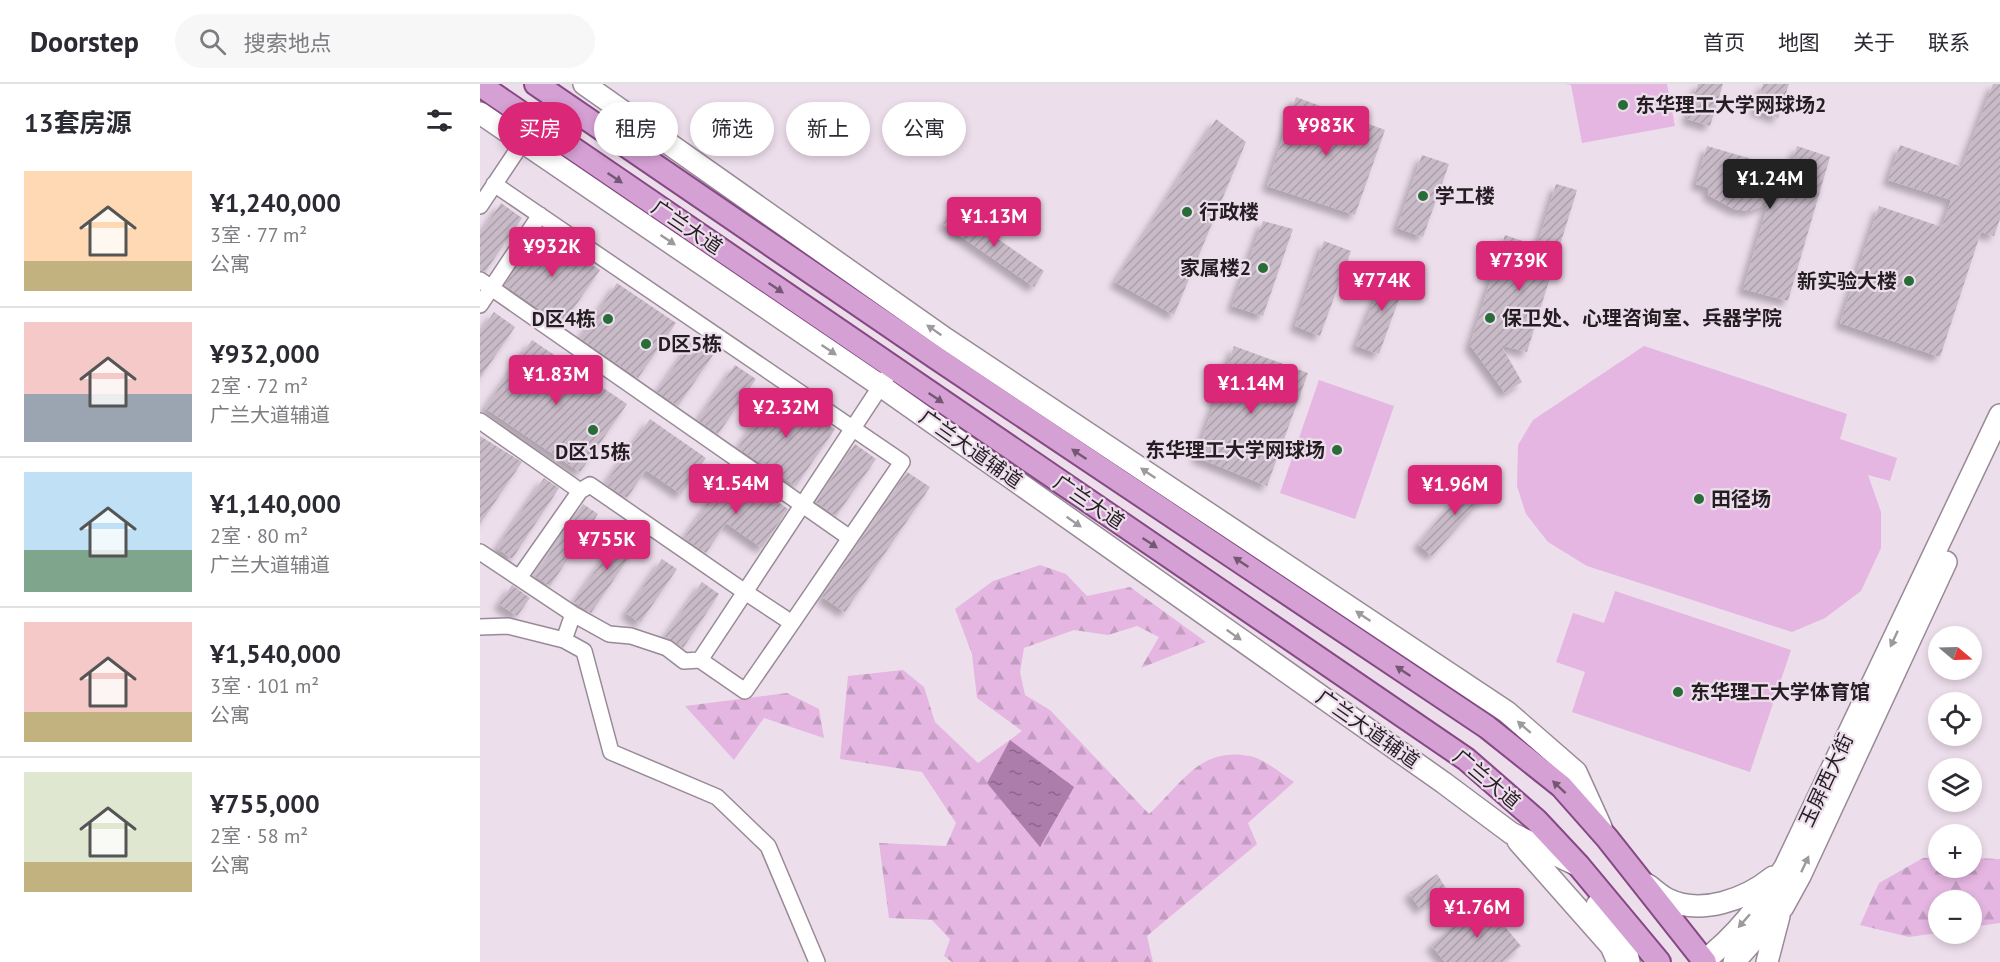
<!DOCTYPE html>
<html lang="zh">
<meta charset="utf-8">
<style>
body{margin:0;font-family:"PT Sans","Noto Sans SC",sans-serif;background:#f7f7f7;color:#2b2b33;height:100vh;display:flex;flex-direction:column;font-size:22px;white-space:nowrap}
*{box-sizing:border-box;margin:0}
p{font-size:20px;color:#7c7c81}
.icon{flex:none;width:33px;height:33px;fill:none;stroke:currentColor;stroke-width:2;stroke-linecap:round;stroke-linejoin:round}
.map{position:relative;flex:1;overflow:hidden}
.side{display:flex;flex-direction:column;background:#fff;width:480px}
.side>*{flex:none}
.guide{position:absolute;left:18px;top:18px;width:570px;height:54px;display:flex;gap:12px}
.needle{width:39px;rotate:109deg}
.buttons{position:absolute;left:1448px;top:542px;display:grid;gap:12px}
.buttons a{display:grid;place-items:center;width:54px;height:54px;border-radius:50%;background:#fff;box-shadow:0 3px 9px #0003;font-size:30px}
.price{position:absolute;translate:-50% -51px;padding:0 14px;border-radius:6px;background:#db2777;color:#fff;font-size:20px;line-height:39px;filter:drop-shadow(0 2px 3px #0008)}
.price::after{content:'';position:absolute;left:50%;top:36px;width:18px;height:14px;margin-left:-9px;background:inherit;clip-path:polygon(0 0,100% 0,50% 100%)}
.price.selected{background:#222;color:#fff}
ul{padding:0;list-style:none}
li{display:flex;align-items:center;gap:18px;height:150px;padding:0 24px}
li+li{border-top:2px solid #e1e1e2}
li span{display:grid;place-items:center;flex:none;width:168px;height:120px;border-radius:0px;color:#555}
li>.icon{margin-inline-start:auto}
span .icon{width:72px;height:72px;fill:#fffc;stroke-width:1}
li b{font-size:26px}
h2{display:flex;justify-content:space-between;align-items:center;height:72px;padding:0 24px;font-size:26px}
.pill{padding:0 21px;border-radius:27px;background:#fff;box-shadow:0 3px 9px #0003;font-size:21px;line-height:54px}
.pill.selected{background:#db2777;color:#fff}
header{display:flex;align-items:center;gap:36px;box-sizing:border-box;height:84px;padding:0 30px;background:#fff;border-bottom:2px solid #e1e1e2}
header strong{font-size:28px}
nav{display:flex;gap:33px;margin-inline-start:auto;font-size:21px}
.search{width:420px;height:54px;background:#f7f7f7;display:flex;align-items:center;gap:15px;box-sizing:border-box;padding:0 21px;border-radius:33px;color:#7c7c81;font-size:22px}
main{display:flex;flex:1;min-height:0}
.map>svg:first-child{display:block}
</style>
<header>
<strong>Doorstep</strong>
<div class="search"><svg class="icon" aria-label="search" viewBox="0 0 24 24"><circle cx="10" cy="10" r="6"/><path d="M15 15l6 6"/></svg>搜索地点</div>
<nav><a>首页</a><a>地图</a><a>关于</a><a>联系</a></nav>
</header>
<main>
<section class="side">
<h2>13套房源<svg class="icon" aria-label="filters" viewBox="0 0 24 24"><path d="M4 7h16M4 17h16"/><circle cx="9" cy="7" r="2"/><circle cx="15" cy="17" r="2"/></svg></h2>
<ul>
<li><span style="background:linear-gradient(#ffd9b3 75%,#c2b280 0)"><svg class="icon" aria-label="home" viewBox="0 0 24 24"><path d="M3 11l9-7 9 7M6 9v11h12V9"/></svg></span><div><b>¥1,240,000</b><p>3室 · 77 m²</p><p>公寓</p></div></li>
<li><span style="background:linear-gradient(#f6c9c9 60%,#9aa5b1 0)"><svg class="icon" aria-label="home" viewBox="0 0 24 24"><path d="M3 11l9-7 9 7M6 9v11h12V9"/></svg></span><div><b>¥932,000</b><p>2室 · 72 m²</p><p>广兰大道辅道</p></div></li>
<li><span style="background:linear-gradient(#bfe0f5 65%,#7fa58c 0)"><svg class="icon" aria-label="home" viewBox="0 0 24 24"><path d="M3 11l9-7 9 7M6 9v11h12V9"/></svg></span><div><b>¥1,140,000</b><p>2室 · 80 m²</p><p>广兰大道辅道</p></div></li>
<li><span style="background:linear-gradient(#f6c9c9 75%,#c2b280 0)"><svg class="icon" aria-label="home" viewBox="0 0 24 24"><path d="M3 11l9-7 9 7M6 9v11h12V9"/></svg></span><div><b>¥1,540,000</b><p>3室 · 101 m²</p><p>公寓</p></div></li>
<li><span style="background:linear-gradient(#dfe7d0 75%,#c2b280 0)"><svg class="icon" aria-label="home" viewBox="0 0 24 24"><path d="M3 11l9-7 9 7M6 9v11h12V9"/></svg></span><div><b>¥755,000</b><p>2室 · 58 m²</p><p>公寓</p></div></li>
</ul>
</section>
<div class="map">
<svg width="1520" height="878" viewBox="0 0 1520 878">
<defs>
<pattern id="forest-firs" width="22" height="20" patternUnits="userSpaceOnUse" patternTransform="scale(1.5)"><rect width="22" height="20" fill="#e4b6e1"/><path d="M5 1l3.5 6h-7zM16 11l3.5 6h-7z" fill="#c39cc1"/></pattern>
<pattern id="water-ripples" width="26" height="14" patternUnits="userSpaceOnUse" patternTransform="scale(1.5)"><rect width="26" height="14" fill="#ac7caa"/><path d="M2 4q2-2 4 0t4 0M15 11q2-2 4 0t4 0" fill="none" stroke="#8c658a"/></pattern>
<pattern id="building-hatch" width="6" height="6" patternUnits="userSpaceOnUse" patternTransform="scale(1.5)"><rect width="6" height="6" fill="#c9bac8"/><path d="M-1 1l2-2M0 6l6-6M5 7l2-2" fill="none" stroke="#ac9fac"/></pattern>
<filter id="shadow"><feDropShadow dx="-5.5" dy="5.5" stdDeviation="3" flood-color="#0004"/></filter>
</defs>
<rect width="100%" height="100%" fill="#eddeec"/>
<path fill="url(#forest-firs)" d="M560,481L586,490L607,512L650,503L726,558L661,584L679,553L657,542L628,551L594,546L544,564L540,588L545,611L570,626L669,730C701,701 719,662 770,672C784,675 802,690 814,698L768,739L777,760L667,852L673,878H472L464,872L470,855L452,836L409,834L399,759L466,762L476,739L442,688L360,675L368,592L423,586L444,603L455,638L498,679L542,647L497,614L492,570L475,525L513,497Z
M307,609L339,625L344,654L284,634L254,676L205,622Z
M1443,774H1458V783H1491V774L1520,775V839L1491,843V816H1458V849L1429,853L1380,841L1399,799Z"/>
<path fill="#e4b6e1" d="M1085,0H1187L1195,42L1102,59L1091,1Z
M1164,262L1367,330L1360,355L1417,374L1410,397L1388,391L1401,428V464L1381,507L1345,534L1312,548L1107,482L1068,458L1046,430L1037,402L1038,361L1053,336Z
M839,296L914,322L875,435L800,409Z
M1135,507L1311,566L1270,688L1092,628L1105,588L1076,578L1093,529L1124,539Z"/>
<path fill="url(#water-ripples)" d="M530,656L594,703L560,763L507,699Z"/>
<path fill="url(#building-hatch)" filter="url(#shadow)" d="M1218,0H1243L1230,42L1207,35Z
M1283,0H1309L1298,34L1275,26Z
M1513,0H1520V135L1514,152L1501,148L1460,273L1360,239L1399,122L1462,143L1471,116L1408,96L1420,61L1482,83Z
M816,13L905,46L875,131L787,102Z
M736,35L766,58L694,231L635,198Z
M1227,62L1310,86L1317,62L1350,73L1308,217L1263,205L1288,120L1269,127L1254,125L1228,111L1229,104L1216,100Z
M942,71L969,80L943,153L917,144Z
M1076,100L1097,106L1047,268L1021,261L1042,298L1025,309L990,261L1025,151L1057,162Z
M21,119L42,134L5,188L0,186V150Z
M475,125L564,187L554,203L463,140Z
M783,137L813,145L783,232L752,222Z
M60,148L120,186L82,241L25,201Z
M844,157L871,167L840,252L815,242Z
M907,185L927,193L899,270L876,262Z
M137,199L196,239L158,294L100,254Z
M14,228L35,243L0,294V248Z
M214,254L235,268L198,322L177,308Z
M52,256L147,320L100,388L5,324Z
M754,262L828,289L787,402L716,373Z
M255,281L276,295L238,350L218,336Z
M296,308L355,345L316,402L258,364Z
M170,335L226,374L201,410L166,386L147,414L125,400Z
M0,352L42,378L0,440Z
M375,360L396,375L356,432L336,418Z
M427,388L450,403L365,528L342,513Z
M249,389L286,416L289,412L308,425L282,464L246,439L226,469L204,454Z
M64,394L79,404L32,475L17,464Z
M1002,394L1012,408L999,419L952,472L938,460L986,403L988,404Z
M103,420L118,430L70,502L55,492Z
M144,445L161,456L111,529L94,518Z
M182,475L197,485L160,539L146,529Z
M222,498L239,510L203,564L185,553Z
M32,501L50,514L37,532L19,520Z
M957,790L967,806L940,825L929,809Z
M1003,816L1041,862L1022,878H965L951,861Z"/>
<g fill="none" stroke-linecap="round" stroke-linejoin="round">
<g stroke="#988a97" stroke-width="18">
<path id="minor" d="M14,100L422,378L312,539L265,508L220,576L204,577L187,564L151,552L129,550L93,530
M0,122L48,50
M0,196L370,454
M0,221L60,131
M0,337L100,407L110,401L265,508L406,294
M100,407L39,494L93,530L84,556L104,567L131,668L237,713L288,762L337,878
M0,468L39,494
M0,543L28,542L84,556
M220,576L265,607L312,539"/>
</g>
<g stroke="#988a97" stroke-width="24">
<path id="secondary" d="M104,0L466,255L1027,628L1096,688L1121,743
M0,29L401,302L964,699L1031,749L1097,781
M1038,757L1131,862L1138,878
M1168,801C1174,806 1181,812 1187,815C1221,832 1266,815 1293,793
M1117,821L1143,852L1149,878
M1222,878C1256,853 1282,818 1305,783L1520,331
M1254,878L1303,823L1320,792L1466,478
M1287,878L1299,832"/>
</g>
<g stroke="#854983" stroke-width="26">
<path id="primary" d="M56,0L455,273L1007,643L1081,702L1127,754L1225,878
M0,1L986,675L1056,736L1099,782L1179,878"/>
</g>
<use href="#minor" stroke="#fff" stroke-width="15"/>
<use href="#secondary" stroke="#fff" stroke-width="21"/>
<use href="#primary" stroke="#d5a0d4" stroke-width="22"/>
</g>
<defs><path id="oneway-solid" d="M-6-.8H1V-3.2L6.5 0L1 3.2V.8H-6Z" transform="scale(1.5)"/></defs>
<g fill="#745873">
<use href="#oneway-solid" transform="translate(135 94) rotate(34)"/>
<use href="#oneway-solid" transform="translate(296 204) rotate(34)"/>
<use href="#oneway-solid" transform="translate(456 314) rotate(34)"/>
<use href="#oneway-solid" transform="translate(599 370) rotate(-146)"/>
<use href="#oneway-solid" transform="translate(670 459) rotate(34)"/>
<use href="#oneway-solid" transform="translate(761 478) rotate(-146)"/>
<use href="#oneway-solid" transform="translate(923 587) rotate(-146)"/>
<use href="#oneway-solid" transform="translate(1079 703) rotate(-137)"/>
</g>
<g fill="#9c9a9c">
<use href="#oneway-solid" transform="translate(188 156) rotate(34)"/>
<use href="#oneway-solid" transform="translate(454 246) rotate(-145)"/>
<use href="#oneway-solid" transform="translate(349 266) rotate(34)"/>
<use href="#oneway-solid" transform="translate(668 389) rotate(-146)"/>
<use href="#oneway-solid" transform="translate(594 438) rotate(35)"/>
<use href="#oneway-solid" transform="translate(883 532) rotate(-146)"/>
<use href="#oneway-solid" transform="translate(754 551) rotate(35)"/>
<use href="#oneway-solid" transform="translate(1414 555) rotate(115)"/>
<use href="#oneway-solid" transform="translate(1044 643) rotate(-139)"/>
<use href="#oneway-solid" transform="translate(1325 780) rotate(-65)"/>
<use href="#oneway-solid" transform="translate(1264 837) rotate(131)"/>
</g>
<g fill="#286c37" stroke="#eddeec" stroke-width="2">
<circle cx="1143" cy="21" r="6"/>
<circle cx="943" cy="112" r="6"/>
<circle cx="707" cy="128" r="6"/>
<circle cx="783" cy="184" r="6"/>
<circle cx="1429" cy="197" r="6"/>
<circle cx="1010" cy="234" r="6"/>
<circle cx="128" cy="235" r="6"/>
<circle cx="166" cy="260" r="6"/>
<circle cx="113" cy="346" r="6"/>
<circle cx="857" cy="366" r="6"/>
<circle cx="1219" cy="415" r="6"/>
<circle cx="1198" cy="608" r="6"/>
</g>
<g text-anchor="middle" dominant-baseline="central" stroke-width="4.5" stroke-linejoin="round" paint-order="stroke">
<g font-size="20" font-weight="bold" fill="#241e23" stroke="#eddeec" text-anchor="start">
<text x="1155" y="21">东华理工大学网球场2</text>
<text x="955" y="112">学工楼</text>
<text x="719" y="128">行政楼</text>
<text x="771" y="184" text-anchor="end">家属楼2</text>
<text x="1417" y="197" text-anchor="end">新实验大楼</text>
<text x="1022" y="234">保卫处、心理咨询室、兵器学院</text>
<text x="116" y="235" text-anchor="end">D区4栋</text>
<text x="178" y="260">D区5栋</text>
<text x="845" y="366" text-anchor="end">东华理工大学网球场</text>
<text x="113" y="368" text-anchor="middle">D区15栋</text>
<text x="1231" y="415">田径场</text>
<text x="1210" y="608">东华理工大学体育馆</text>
</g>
<g font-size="20" fill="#241e23" stroke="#eddeec">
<text transform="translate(207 143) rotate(34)">广兰大道</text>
<text transform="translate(491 365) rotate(35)">广兰大道辅道</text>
<text transform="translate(609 418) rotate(34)">广兰大道</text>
<text transform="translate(888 645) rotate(35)">广兰大道辅道</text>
<text transform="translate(1007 695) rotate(40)">广兰大道</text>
<text transform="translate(1346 696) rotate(-65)">玉屏西大街</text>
</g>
</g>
</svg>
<div class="buttons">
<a><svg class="needle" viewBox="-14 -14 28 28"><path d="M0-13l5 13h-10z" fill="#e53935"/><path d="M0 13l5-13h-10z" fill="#7c7c81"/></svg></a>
<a><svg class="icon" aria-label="locate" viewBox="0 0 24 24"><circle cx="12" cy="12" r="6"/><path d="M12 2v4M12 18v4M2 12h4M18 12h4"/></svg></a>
<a><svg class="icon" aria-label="layers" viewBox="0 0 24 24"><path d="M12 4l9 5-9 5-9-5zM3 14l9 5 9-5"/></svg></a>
<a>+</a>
<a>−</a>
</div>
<b class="price" style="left:846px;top:73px">¥983K</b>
<b class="price selected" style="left:1290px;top:126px">¥1.24M</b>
<b class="price" style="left:514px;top:164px">¥1.13M</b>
<b class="price" style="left:72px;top:194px">¥932K</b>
<b class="price" style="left:1039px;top:208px">¥739K</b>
<b class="price" style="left:902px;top:228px">¥774K</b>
<b class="price" style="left:76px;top:322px">¥1.83M</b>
<b class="price" style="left:771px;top:331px">¥1.14M</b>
<b class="price" style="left:306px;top:355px">¥2.32M</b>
<b class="price" style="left:256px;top:431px">¥1.54M</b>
<b class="price" style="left:975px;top:432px">¥1.96M</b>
<b class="price" style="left:127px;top:487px">¥755K</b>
<b class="price" style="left:997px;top:855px">¥1.76M</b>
<div class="guide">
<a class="pill selected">买房</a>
<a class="pill">租房</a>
<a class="pill">筛选</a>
<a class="pill">新上</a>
<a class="pill">公寓</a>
</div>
</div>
</main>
